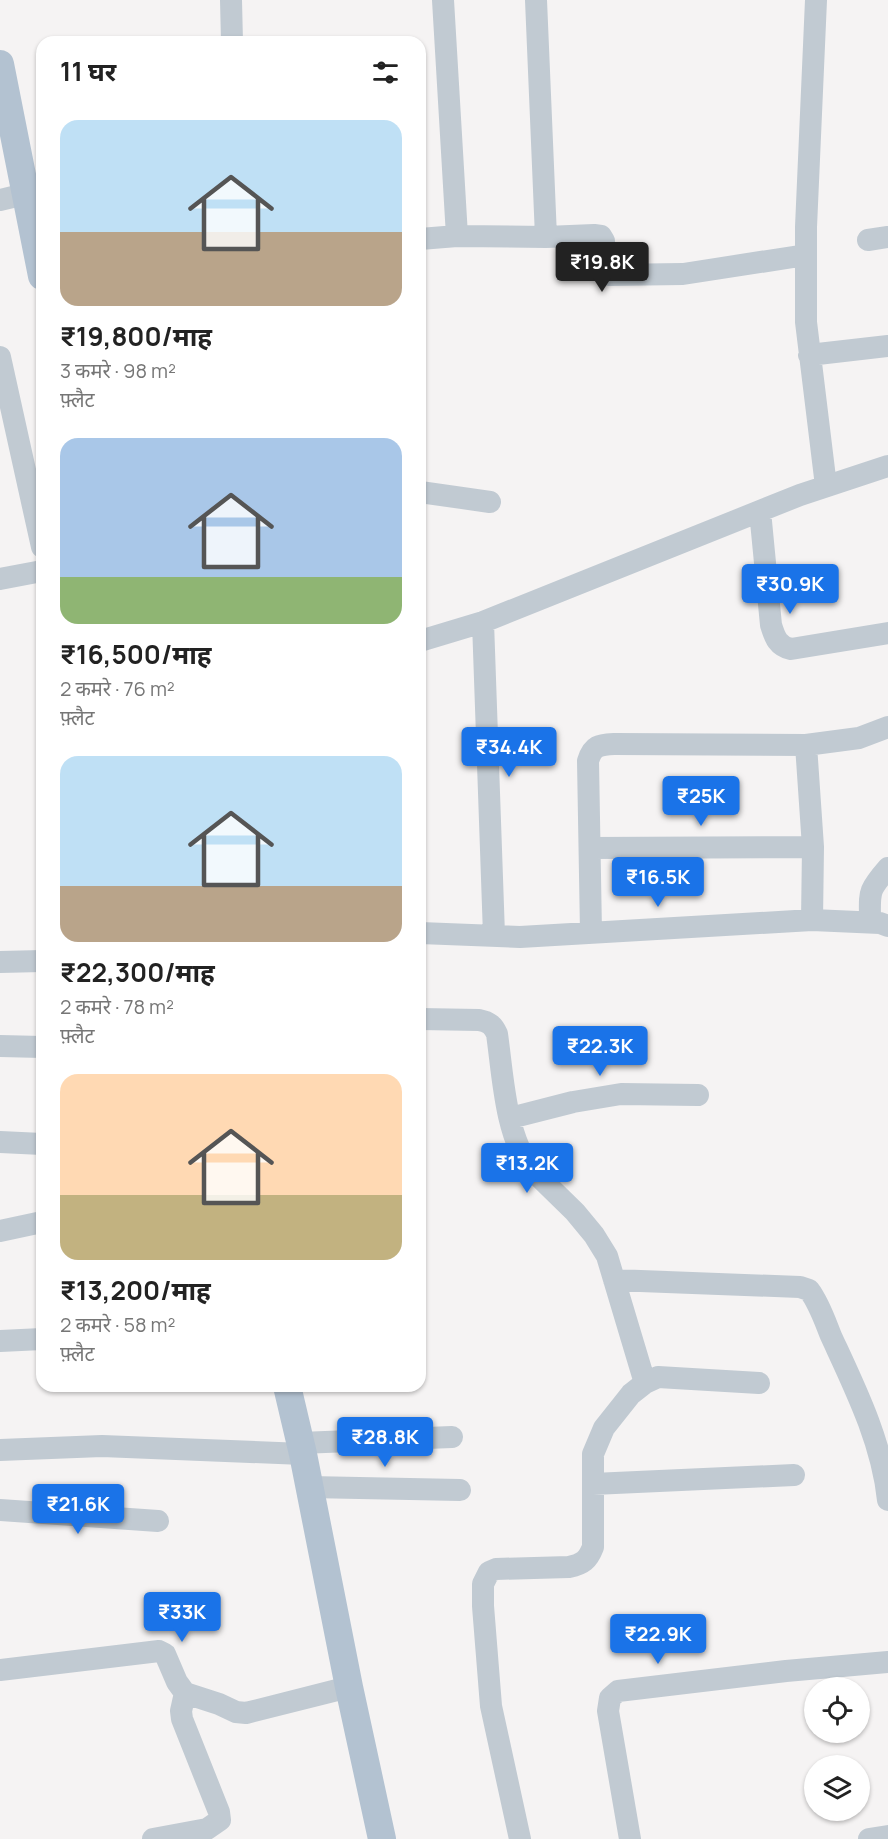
<!DOCTYPE html>
<html lang="hi">
<meta charset="utf-8">
<style>
body{margin:0;font-family:Manrope,"Noto Sans Devanagari",sans-serif;background:#f6f6f6;color:#222;height:100vh;display:flex;flex-direction:column;font-size:22px;white-space:nowrap}
*{box-sizing:border-box;margin:0}
p{font-size:20px;color:#767676}
.icon{flex:none;width:33px;height:33px;fill:none;stroke:currentColor;stroke-width:2;stroke-linecap:round;stroke-linejoin:round}
.map{position:relative;flex:1;overflow:hidden}
.drawer{position:absolute;left:36px;top:36px;width:390px;height:1356px;display:flex;flex-direction:column;background:#fff;border-radius:18px;box-shadow:0 2px 4px #0004}
.drawer>*{flex:none}
.buttons{position:absolute;left:804px;top:1677px;display:grid;gap:12px}
.buttons a{display:grid;place-items:center;width:66px;height:66px;border-radius:50%;background:#fff;box-shadow:0 2px 4px #0004;font-size:30px}
.price{position:absolute;translate:-50% -51px;padding:0 14px;border-radius:6px;background:#1a73e8;color:#fff;font-size:20px;line-height:39px;filter:drop-shadow(0 2px 3px #0008)}
.price::after{content:'';position:absolute;left:50%;top:36px;width:18px;height:14px;margin-left:-9px;background:inherit;clip-path:polygon(0 0,100% 0,50% 100%)}
.price.selected{background:#222;color:#fff}
ul{padding:0;list-style:none}
li{display:grid;align-content:center;gap:12px;height:318px;padding:0 24px}
li span{display:grid;place-items:center;height:186px;border-radius:18px;color:#555}
li>.icon{margin-inline-start:auto}
span .icon{width:108px;height:108px;fill:#fffc;stroke-width:1}
li b{font-size:26px}
h2{display:flex;justify-content:space-between;align-items:center;height:72px;padding:0 24px;font-size:26px}
.map>svg:first-child{display:block}
</style>
<div class="map">
<svg width="888" height="1839" viewBox="0 0 888 1839">
<rect width="100%" height="100%" fill="#f5f3f3"/>
<g fill="none" stroke-linecap="round" stroke-linejoin="round">
<path stroke="#c1cad2" stroke-width="22" d="M231,0L232,42
M443,0L457,236
M536,0L546,237
M816,0L806,227V322L826,486
M0,200L25,194
M420,239L457,236L546,237L594,235L601,236L604,241L601,269L604,273L610,275L683,274L806,255
M868,240L888,237
M809,355L888,346
M0,357L42,547
M420,492L490,502
M760,511L771,625C775,638 778,646 791,649L888,633
M0,579L42,571
M483,622L494,935
M420,641L483,622L800,495L888,466
M806,745L813,847L812,920
M590,848L813,847
M870,922C870,892 867,892 888,868
M591,932L588,761C593,745 599,745 615,744L806,745L859,738L888,727
M420,933L520,937L812,920L880,923L888,926
M0,962L42,961
M420,1019L479,1020C489,1022 493,1025 497,1034C503,1076 505,1134 531,1169L575,1212L594,1235L607,1256L645,1383
M0,1046L42,1047
M510,1118L573,1102L621,1094L698,1095
M0,1142L42,1144
M0,1231L42,1222
M614,1280L800,1287L809,1290C819,1303 825,1321 831,1336C855,1388 882,1442 888,1500
M0,1341L42,1339
M300,1443L452,1437
M0,1450L102,1446L303,1454
M593,1484L794,1475
M309,1487L460,1490
M0,1510L158,1521
M0,1670L159,1651L165,1654L177,1682L185,1693L219,1704L236,1712L246,1713L349,1687
M153,1839L207,1829L220,1820L219,1812L182,1719L181,1711L185,1693
M520,1839L491,1706L483,1606V1584L489,1572L496,1569L569,1567C583,1564 588,1560 593,1547V1454L604,1428L631,1394L645,1383L658,1377L759,1383
M630,1839L608,1711L610,1698L618,1691L786,1671L888,1662
M869,1839L888,1836"/>
<path stroke="#b3c2d1" stroke-width="28" d="M0,64L42,276
M287,1386L303,1454L349,1687L382,1839"/>
</g>
</svg>
<div class="buttons">
<a><svg class="icon" aria-label="locate" viewBox="0 0 24 24"><circle cx="12" cy="12" r="6"/><path d="M12 2v4M12 18v4M2 12h4M18 12h4"/></svg></a>
<a><svg class="icon" aria-label="layers" viewBox="0 0 24 24"><path d="M12 4l9 5-9 5-9-5zM3 14l9 5 9-5"/></svg></a>
</div>
<b class="price selected" style="left:602px;top:293px">₹19.8K</b>
<b class="price" style="left:790px;top:615px">₹30.9K</b>
<b class="price" style="left:509px;top:778px">₹34.4K</b>
<b class="price" style="left:701px;top:827px">₹25K</b>
<b class="price" style="left:658px;top:908px">₹16.5K</b>
<b class="price" style="left:600px;top:1077px">₹22.3K</b>
<b class="price" style="left:527px;top:1194px">₹13.2K</b>
<b class="price" style="left:385px;top:1468px">₹28.8K</b>
<b class="price" style="left:78px;top:1535px">₹21.6K</b>
<b class="price" style="left:182px;top:1643px">₹33K</b>
<b class="price" style="left:658px;top:1665px">₹22.9K</b>
<section class="drawer">
<h2>11 घर<svg class="icon" aria-label="filters" viewBox="0 0 24 24"><path d="M4 7h16M4 17h16"/><circle cx="9" cy="7" r="2"/><circle cx="15" cy="17" r="2"/></svg></h2>
<ul>
<li><span style="background:linear-gradient(#bfe0f5 60%,#b9a48a 0)"><svg class="icon" aria-label="home" viewBox="0 0 24 24"><path d="M3 11l9-7 9 7M6 9v11h12V9"/></svg></span><div><b>₹19,800/माह</b><p>3 कमरे · 98 m²</p><p>फ़्लैट</p></div></li>
<li><span style="background:linear-gradient(#a9c7e8 75%,#8fb573 0)"><svg class="icon" aria-label="home" viewBox="0 0 24 24"><path d="M3 11l9-7 9 7M6 9v11h12V9"/></svg></span><div><b>₹16,500/माह</b><p>2 कमरे · 76 m²</p><p>फ़्लैट</p></div></li>
<li><span style="background:linear-gradient(#bfe0f5 70%,#b9a48a 0)"><svg class="icon" aria-label="home" viewBox="0 0 24 24"><path d="M3 11l9-7 9 7M6 9v11h12V9"/></svg></span><div><b>₹22,300/माह</b><p>2 कमरे · 78 m²</p><p>फ़्लैट</p></div></li>
<li><span style="background:linear-gradient(#ffd9b3 65%,#c2b280 0)"><svg class="icon" aria-label="home" viewBox="0 0 24 24"><path d="M3 11l9-7 9 7M6 9v11h12V9"/></svg></span><div><b>₹13,200/माह</b><p>2 कमरे · 58 m²</p><p>फ़्लैट</p></div></li>
</ul>
</section>
</div>
